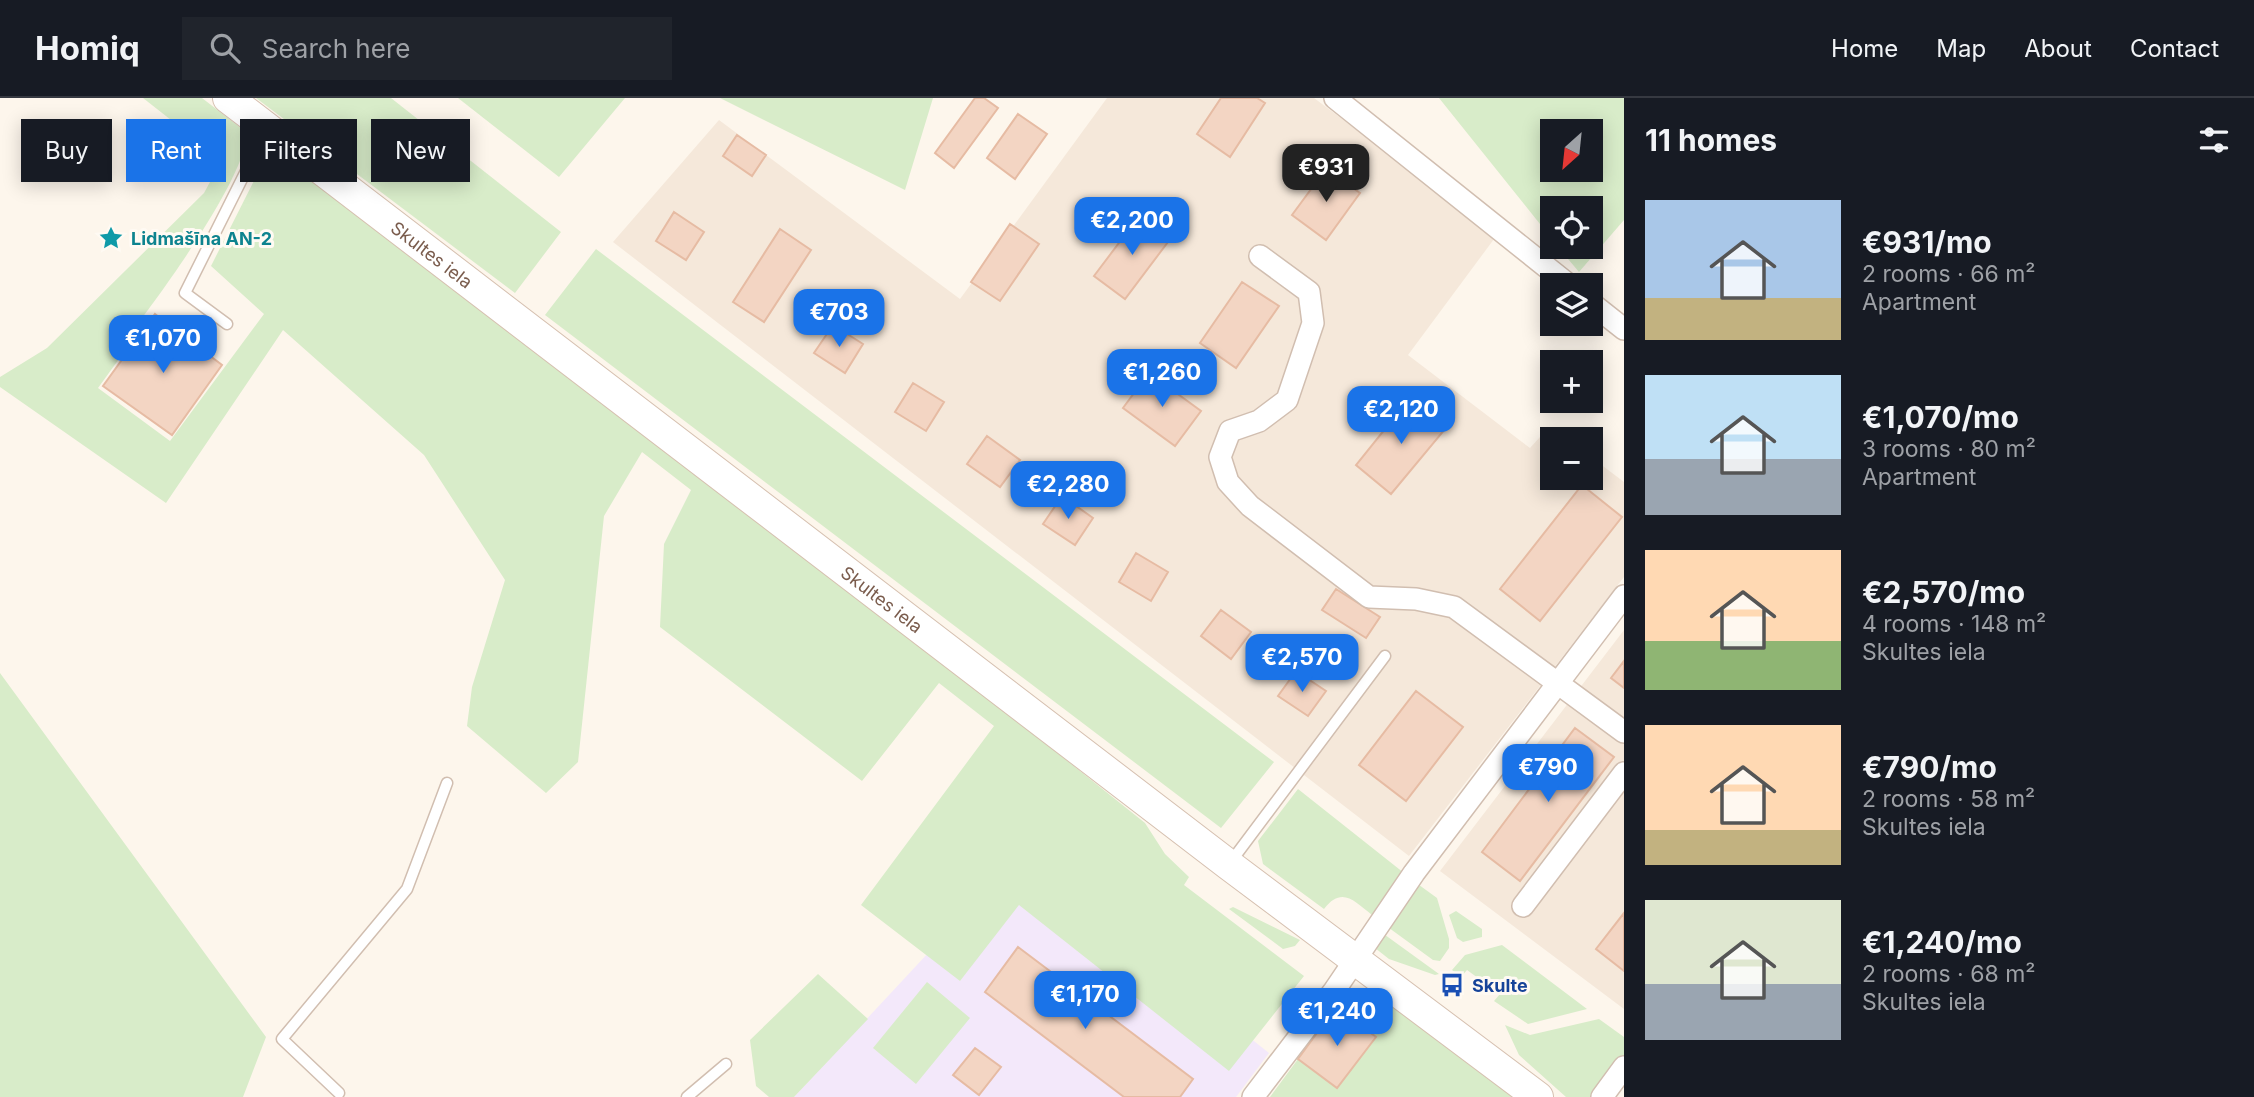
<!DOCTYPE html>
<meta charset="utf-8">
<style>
body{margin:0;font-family:Inter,sans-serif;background:#20242c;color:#f1f3f6;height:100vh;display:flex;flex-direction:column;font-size:26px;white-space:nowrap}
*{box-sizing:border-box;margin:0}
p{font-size:23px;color:#9ea1a6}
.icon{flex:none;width:38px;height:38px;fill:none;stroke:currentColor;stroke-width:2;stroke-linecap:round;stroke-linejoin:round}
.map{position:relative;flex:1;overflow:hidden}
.side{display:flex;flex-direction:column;background:#171b24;width:630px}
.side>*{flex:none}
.banner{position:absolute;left:21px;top:21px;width:665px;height:63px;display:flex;gap:14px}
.needle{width:46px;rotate:207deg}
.buttons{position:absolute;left:1540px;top:21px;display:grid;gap:14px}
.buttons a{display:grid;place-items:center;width:63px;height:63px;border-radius:0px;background:#171b24;box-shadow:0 4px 18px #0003;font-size:35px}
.price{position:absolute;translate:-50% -60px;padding:0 16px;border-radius:14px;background:#1a73e8;color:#fff;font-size:23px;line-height:46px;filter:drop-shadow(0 2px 4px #0008)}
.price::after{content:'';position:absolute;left:50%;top:42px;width:21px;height:16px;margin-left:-10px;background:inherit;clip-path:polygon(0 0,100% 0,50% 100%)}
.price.on{background:#222;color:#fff}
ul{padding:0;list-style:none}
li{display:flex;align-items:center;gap:21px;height:175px;padding:0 21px}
li span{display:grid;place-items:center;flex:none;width:196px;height:140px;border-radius:0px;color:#555}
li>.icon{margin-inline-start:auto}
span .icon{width:84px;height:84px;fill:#fffc;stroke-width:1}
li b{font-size:30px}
h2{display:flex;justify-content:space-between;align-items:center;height:84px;padding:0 21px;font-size:30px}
.chip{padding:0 24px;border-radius:0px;background:#171b24;box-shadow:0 4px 18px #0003;font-size:24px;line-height:63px}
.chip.on{background:#1a73e8;color:#fff}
header{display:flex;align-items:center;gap:42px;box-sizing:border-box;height:98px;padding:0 35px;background:#171b24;border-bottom:2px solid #363941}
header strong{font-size:33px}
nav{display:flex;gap:38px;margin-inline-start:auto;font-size:24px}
.search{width:490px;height:63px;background:#20242c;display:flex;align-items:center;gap:18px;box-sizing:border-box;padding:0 24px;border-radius:0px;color:#9ea1a6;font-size:26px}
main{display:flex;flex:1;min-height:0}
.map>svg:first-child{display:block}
</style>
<header>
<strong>Homiq</strong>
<div class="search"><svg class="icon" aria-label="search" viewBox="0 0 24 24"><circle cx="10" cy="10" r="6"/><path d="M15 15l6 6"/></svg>Search here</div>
<nav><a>Home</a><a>Map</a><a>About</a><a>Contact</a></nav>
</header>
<main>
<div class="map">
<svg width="1624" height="999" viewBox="0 0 1624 999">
<rect width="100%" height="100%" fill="#fdf6ec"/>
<path fill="#f5e8da" d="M1107,0H1314L1497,137L1408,257L1530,350L1549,329L1566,341H1552V380H1591V359L1624,384V479L1409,758L613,144L719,22L960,201Z
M1624,532V911L1440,773Z"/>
<path fill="#f3e8fa" d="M1010,750L1269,955L1236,999H794L930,853Z"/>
<path fill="#d8ecc9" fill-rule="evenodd" d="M143,0H202L246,34C251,72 162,194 136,228L140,232L98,290L170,343L264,216L211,168L266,59L277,57L286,61L885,517L1145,725L1165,756L1189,779L1184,787L1304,878L1229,973L1019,807L960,883L861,807L994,628L939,585L862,683L660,529L664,446L691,392L642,354L604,418L578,664L546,695L467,628L472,589L505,482L424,357L283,232L166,405L0,289V279L47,250L204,95L222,62Z
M256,0H391L561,134L515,195Z
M458,0H625L559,79Z
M720,0H933L905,92Z
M1439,0H1624V122L1579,174L1558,149H1591V110H1552V141ZM1552,33H1591V72H1552Z
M596,151L1274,664L1221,730L545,217Z
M0,575L266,939L243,999H0Z
M1298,691L1404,775L1372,817C1354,803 1342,788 1324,811L1263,766L1258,743Z
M1415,784L1437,800L1449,841V850L1440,863L1433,862L1385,827Z
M1233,809L1300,842L1295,848L1283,851L1229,811Z
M1456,813L1482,831V839L1463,844L1457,840L1449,817Z
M1381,834L1439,876L1435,877L1389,861L1375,850Z
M1502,847L1587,911L1528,926L1494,903L1500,896L1467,872L1461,879L1452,872L1465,857Z
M818,876L868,921L794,999H769L756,988L750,942Z
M927,884L970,920L916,986L873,950Z
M1365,891L1381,897L1515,999H1270L1298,961L1337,990L1376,939L1336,909L1344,900Z
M1599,921L1624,939V959L1594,999H1566L1519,957L1505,927L1530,937Z"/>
<path fill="#f3d5c3" stroke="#e6bba3" stroke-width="2" d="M975,0H984L998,10L954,70L935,55Z
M1221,0H1257L1265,5L1230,59L1197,36Z
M1018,16L1047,36L1015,81L987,60Z
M737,37L766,57L752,78L723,58Z
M1326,71L1360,95L1326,142L1292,117Z
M674,114L704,134L686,162L656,143Z
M1140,117L1171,140L1125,201L1094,178Z
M1010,126L1039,146L1000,203L971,184Z
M780,131L811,152L764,224L733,204Z
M1242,184L1279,208L1236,270L1200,245Z
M155,216L222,267L172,337L103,288Z
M833,227L863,246L845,275L814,255Z
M1149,275L1201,313L1175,348L1123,310Z
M913,285L944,304L926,333L895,314Z
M1410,300L1446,330L1391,396L1356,367Z
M987,338L1020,362L1000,389L967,366Z
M1582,387L1622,419L1540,523L1500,491Z
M1062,398L1093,420L1075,447L1043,426Z
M1136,455L1168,474L1151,503L1119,484Z
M1336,491L1380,519L1366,540L1322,512Z
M1221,512L1251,534L1231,561L1201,538Z
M1624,563V590L1611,580Z
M1296,573L1326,593L1308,618L1278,598Z
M1416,593L1463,629L1406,703L1359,667Z
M1575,630L1614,659L1520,783L1482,754Z
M1624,815V873L1596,851Z
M1018,849L1193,981L1180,999H1124L985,894Z
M1336,909L1376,939L1337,990L1298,961Z
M975,950L1001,969L979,997L953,977Z"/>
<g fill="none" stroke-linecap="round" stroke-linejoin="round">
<g stroke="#d1beb0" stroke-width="13">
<path id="service" d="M227,226L185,195L266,33
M1230,765L1385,558
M339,995L282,941L407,791L447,685
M687,999L726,966"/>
</g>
<g stroke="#d1beb0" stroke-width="24">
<path id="minor" d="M1335,0L1569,187
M1260,158L1309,194L1313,225L1287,302L1259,323L1230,333L1220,359L1228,384L1250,408L1369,499L1416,501L1454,509L1624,634
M1591,205L1624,231
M1523,808L1624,675
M1253,999L1334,893L1414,775L1624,498
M1602,999L1624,969"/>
</g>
<g stroke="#d6c0b0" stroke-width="32">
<g id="secondary">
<path id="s1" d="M228,0L1229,767L1538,999"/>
</g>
</g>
<use href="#service" stroke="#fff" stroke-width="10"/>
<use href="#minor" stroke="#fff" stroke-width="21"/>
<use href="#secondary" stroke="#fff" stroke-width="30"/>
</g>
<defs>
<g id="sight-bare" transform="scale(1.89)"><path d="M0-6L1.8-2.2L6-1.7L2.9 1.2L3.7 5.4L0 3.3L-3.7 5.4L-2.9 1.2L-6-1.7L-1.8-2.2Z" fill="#0f9aa8" stroke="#fffaf3" stroke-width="2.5" paint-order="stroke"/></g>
<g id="bus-bare" transform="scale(1.89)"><path d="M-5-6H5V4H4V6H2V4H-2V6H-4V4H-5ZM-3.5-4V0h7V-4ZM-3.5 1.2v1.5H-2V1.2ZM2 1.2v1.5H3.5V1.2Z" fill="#1a4fb4" stroke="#fffaf3" stroke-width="2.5" paint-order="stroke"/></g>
</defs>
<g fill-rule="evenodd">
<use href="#sight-bare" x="111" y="140"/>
<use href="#bus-bare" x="1452" y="887"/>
</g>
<g text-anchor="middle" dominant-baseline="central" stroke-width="6" stroke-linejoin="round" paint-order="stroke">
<g font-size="18" font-weight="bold" fill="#0d838f" stroke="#fffaf3" text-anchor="start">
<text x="131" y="140">Lidmašīna AN-2</text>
</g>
<g font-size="18" fill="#7a5c4d" stroke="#fffaf3">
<text stroke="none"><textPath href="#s1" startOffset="257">Skultes iela</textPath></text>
<text stroke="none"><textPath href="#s1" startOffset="824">Skultes iela</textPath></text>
</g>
<g font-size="18" font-weight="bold" fill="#164399" stroke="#fffaf3" text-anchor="start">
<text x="1472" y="887">Skulte</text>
</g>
</g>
</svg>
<div class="buttons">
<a><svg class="needle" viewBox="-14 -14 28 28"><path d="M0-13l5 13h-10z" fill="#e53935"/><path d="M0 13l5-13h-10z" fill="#9ea1a6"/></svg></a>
<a><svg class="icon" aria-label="locate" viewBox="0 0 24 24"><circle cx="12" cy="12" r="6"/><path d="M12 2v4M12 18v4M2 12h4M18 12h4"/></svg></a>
<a><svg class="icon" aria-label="layers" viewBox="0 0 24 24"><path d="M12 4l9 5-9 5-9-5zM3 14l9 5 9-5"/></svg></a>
<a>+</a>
<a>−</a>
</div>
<b class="price on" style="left:1326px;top:106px">€931</b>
<b class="price" style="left:1132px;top:159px">€2,200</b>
<b class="price" style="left:839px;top:251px">€703</b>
<b class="price" style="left:163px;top:277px">€1,070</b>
<b class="price" style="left:1162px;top:311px">€1,260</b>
<b class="price" style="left:1401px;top:348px">€2,120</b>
<b class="price" style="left:1068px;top:423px">€2,280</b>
<b class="price" style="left:1302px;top:596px">€2,570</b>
<b class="price" style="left:1548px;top:706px">€790</b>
<b class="price" style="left:1085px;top:933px">€1,170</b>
<b class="price" style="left:1337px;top:950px">€1,240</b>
<div class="banner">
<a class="chip">Buy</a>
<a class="chip on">Rent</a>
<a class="chip">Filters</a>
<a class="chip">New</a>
</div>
</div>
<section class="side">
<h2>11 homes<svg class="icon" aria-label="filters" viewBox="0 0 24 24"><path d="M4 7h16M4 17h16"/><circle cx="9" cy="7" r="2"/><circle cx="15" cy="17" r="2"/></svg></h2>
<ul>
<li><span style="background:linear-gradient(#a9c7e8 70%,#c2b280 0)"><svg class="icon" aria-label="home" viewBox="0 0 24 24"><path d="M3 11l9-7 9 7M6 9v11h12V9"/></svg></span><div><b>€931/mo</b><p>2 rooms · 66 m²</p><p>Apartment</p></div></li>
<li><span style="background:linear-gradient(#bfe0f5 60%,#9aa5b1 0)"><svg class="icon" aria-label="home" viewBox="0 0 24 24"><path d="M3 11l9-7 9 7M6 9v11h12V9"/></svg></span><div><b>€1,070/mo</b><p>3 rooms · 80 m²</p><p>Apartment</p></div></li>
<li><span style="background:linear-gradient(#ffd9b3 65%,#8fb573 0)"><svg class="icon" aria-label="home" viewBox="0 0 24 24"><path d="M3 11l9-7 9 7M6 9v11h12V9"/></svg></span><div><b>€2,570/mo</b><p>4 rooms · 148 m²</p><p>Skultes iela</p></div></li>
<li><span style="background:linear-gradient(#ffd9b3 75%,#c2b280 0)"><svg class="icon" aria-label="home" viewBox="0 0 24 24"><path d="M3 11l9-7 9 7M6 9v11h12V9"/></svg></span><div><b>€790/mo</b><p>2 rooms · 58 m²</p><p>Skultes iela</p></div></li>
<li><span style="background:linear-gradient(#dfe7d0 60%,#9aa5b1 0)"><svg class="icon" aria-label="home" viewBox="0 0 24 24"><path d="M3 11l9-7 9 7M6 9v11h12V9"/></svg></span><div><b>€1,240/mo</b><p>2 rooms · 68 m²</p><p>Skultes iela</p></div></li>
</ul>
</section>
</main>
